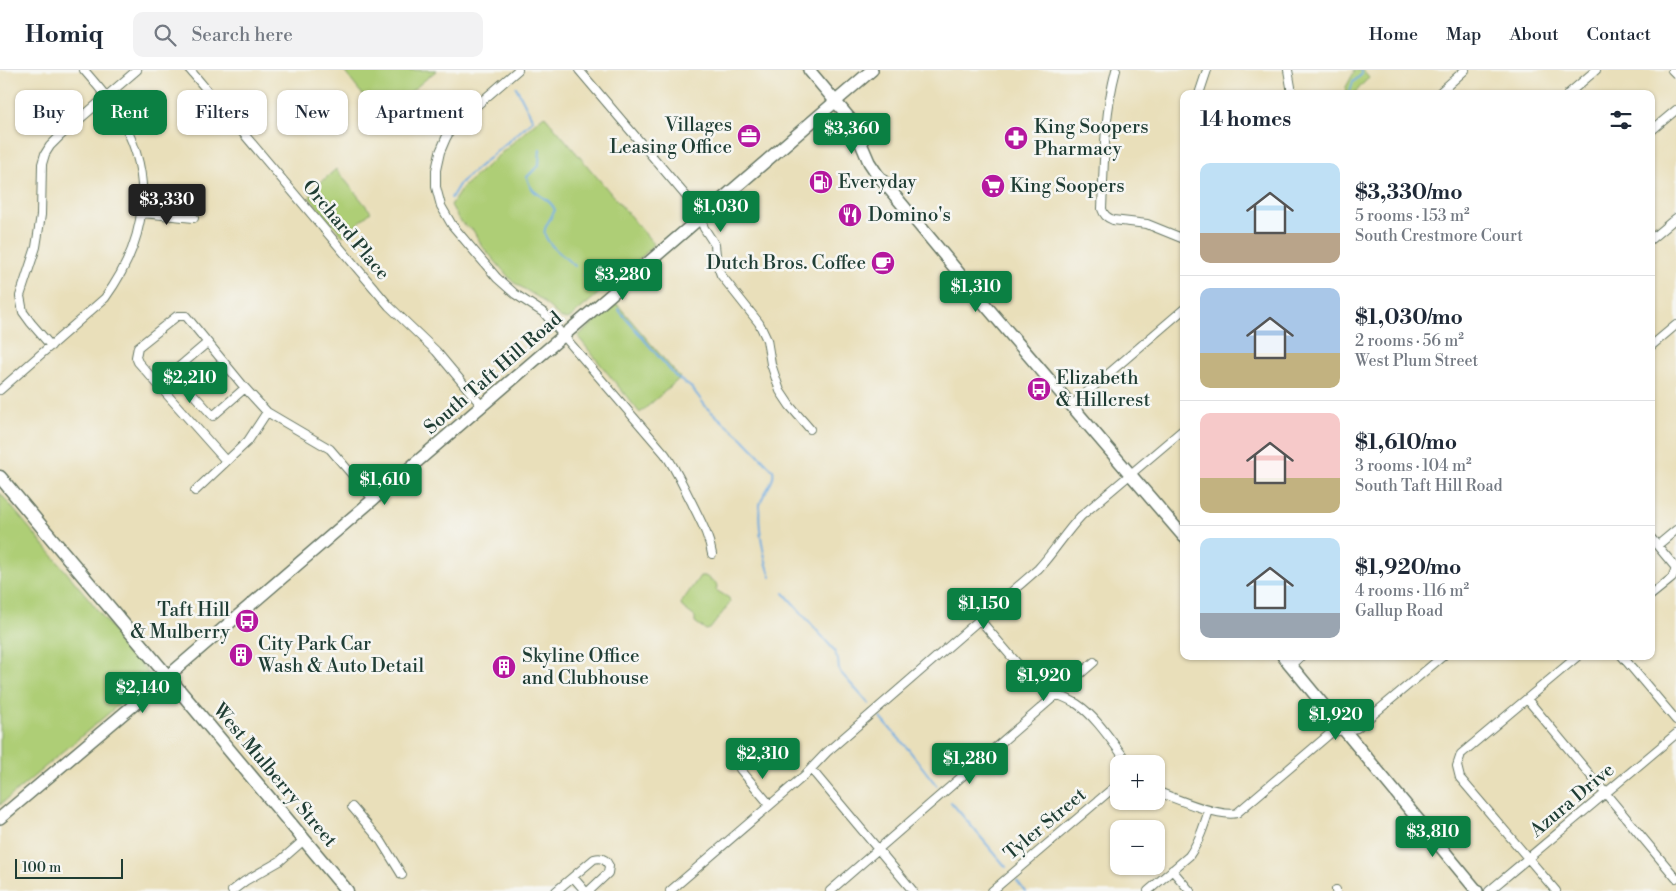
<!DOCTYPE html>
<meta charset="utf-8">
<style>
body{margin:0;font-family:"Libre Bodoni",serif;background:#f2f2f3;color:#1f2937;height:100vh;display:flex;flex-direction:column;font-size:19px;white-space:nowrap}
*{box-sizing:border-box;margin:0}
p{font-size:16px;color:#747a83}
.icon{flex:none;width:28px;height:28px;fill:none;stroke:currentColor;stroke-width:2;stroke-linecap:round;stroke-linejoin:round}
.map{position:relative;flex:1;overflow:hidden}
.panel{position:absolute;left:1180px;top:20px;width:475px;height:570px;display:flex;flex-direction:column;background:#fff;border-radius:10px;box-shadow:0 1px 4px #0004}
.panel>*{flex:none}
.guide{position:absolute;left:15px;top:20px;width:475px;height:45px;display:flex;gap:10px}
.controls{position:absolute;left:1110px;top:685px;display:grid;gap:10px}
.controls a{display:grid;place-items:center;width:55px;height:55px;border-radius:10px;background:#fff;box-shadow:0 1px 4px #0004;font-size:25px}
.scale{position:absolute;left:15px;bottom:12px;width:108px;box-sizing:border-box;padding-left:5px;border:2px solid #1f3d34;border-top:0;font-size:14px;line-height:18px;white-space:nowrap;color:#1f3d34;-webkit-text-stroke:4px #f6f6f2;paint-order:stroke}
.price{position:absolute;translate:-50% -42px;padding:0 11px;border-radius:5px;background:#0b8043;color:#fff;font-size:16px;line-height:32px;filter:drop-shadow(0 1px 2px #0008)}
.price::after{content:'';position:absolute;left:50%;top:30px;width:15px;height:11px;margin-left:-8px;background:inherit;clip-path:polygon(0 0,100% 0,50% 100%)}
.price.on{background:#222;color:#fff}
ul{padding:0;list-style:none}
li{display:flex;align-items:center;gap:15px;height:125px;padding:0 20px}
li+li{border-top:1px solid #e0e1e3}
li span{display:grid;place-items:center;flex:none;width:140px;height:100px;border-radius:10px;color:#555}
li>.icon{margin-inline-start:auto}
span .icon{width:60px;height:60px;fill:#fffc;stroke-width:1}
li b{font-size:21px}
h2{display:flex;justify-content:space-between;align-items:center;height:60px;padding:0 20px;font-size:21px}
.chip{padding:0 18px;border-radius:10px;background:#fff;box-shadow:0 1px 4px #0004;font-size:18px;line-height:45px}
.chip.on{background:#0b8043;color:#fff}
header{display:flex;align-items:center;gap:30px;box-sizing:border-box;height:70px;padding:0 25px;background:#fff;border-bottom:1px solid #e0e1e3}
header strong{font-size:24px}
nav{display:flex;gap:28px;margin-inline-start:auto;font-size:18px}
.search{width:350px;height:45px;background:#f2f2f3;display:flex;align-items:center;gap:12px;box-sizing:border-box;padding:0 18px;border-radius:10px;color:#747a83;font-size:19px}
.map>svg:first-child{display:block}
</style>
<header>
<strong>Homiq</strong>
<div class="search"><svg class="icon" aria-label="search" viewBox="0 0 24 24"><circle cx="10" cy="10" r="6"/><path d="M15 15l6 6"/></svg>Search here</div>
<nav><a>Home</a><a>Map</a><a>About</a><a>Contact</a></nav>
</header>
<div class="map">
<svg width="1676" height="821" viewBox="0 0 1676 821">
<rect width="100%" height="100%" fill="#f6f6f2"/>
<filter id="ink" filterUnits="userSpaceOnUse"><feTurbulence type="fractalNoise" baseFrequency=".02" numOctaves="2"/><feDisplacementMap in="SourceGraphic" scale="10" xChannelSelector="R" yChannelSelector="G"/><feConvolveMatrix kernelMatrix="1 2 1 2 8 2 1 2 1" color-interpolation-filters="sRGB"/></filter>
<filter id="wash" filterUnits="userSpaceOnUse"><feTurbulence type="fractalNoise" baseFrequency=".0096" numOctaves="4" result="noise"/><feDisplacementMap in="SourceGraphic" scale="20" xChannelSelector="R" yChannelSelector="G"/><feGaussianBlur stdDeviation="1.12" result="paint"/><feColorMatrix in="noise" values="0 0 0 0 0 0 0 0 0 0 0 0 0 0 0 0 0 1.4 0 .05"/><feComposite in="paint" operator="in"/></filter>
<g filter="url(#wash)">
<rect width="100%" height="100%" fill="#e9dfba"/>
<path fill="#aece76" stroke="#668655" d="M343,0H437L380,47Z
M1353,0H1363L1369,7L1354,24H1345L1346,17L1354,2Z
M544,45L654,174L645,184L570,248L566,249L560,247L539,228L513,212L482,176L473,160L463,154L458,148L451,135L463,117Z
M336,99L371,142L343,166L310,128L313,121L312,120Z
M617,234L680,308L640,343L579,268V265Z
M0,423L89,529L116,564L148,603V610L0,735Z
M700,506H705L716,513L717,517L716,520L729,528L730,533L710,559L706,560L695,552V547L682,537L681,533Z"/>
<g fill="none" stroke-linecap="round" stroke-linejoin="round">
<path stroke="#6face1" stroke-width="2" d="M1349,24L1353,12L1362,4L1360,0
M540,79L539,95L527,107C531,128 548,124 555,140C552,146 547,153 545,159C541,171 566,188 575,196
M451,128L460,113L533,50L516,17
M584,205L590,212
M618,239L676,307L692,318L707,338L742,368L773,400C776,413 762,422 760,435C757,454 764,489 771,507
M784,523L834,580L838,590L839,600L842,604L869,634
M880,647L909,680L937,716
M951,732L1006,797
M1017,811L1025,821"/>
</g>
</g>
<g filter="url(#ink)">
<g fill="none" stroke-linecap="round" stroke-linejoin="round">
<g stroke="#667663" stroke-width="10">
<path id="street" d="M190,0L389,236L436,281L482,336
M518,0L461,49L451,59L446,68L440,82L436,100V117L441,136L452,155L497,208L515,224L544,243L665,384C676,399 683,416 692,433C700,450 709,465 712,484
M579,0L697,139L704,158L715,175L717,194L721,205L759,253L767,270L771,294L780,321L790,336L810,359
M1116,0C1104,45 1104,92 1102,139C1104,145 1106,147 1113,150L1147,154L1184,169
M1288,0L1291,17V24
M1672,0L1676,4
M1199,24L1207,0
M1438,24L1465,0
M1568,24L1596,0
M1651,61L1676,40
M142,143L194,148
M1651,169L1676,148
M207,273L173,302L213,346L245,318
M51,276L31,253L23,242L20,226L36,177L41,145L42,94L45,84L50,76L60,66L137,0
M1651,276L1676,255
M0,320L105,228C147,170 157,105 117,42C108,27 95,13 84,0
M1072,335L1184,239
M226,391L138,292L136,287L138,277L177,246H186L245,318L267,342L330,379L373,429
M195,421L248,371L267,342
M1651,468L1676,498L1672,508L1651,525
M1658,475L1676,460
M980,550L1034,613C1048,623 1063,625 1077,634C1097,647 1114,675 1129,694
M1622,586L1676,650
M1291,595L1301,586
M1527,629L1676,808
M740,699L770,735
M811,699L913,821
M1156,721C1174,728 1220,748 1237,743L1332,662L1357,658L1443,586
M352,737L381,771L402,805
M1172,800L1190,821
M573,807L585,821
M232,821L245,811L280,791L304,770
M556,821L594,789C601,787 606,789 609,796L608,803L589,821
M670,821L805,705L827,682L1038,499C1053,483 1065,463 1081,446L1184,359
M830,821L1094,592
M992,821L1119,713
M1148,821L1189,786C1199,772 1204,756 1209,740
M1336,821V820
M1489,821L1676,664
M1556,821L1460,708L1457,696L1461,684L1578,586"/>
</g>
<g stroke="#667663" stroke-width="14">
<path id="secondary" d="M809,0L851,50L869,92L877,104L987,237L1184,467
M1283,586L1477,821
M0,748L168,606L872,0"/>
</g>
<g stroke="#667663" stroke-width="15">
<path id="primary" d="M0,407L174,614L347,821"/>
</g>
<use href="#street" stroke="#fff" stroke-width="8"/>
<use href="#secondary" stroke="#fff" stroke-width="11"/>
<use href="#primary" stroke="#fff" stroke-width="12"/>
</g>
</g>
<defs>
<g id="office-disc" transform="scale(1.25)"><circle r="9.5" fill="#b5179e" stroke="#f6f6f2"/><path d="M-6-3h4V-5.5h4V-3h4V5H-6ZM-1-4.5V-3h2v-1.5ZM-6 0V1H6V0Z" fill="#fff"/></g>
<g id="pharmacy-disc" transform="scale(1.25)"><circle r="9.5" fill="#b5179e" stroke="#f6f6f2"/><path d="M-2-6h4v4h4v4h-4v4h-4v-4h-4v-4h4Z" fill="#fff"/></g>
<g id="fuel-disc" transform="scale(1.25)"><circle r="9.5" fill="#b5179e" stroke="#f6f6f2"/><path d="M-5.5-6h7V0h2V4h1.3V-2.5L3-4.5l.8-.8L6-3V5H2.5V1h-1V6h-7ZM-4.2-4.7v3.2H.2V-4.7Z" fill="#fff"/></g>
<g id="supermarket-disc" transform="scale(1.25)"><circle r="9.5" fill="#b5179e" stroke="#f6f6f2"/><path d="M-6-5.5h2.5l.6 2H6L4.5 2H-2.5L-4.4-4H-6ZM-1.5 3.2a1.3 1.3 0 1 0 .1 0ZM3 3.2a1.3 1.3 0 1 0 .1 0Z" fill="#fff"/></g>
<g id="restaurant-disc" transform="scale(1.25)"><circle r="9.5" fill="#b5179e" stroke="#f6f6f2"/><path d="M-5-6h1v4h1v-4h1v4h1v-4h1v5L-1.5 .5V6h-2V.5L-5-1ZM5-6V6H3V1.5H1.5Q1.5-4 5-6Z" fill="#fff"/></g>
<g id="cafe-disc" transform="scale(1.25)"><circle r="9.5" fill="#b5179e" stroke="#f6f6f2"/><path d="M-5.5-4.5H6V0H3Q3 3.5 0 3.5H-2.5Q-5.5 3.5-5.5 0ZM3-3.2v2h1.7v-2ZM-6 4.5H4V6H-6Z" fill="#fff"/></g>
<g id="bus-disc" transform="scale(1.25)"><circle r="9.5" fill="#b5179e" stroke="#f6f6f2"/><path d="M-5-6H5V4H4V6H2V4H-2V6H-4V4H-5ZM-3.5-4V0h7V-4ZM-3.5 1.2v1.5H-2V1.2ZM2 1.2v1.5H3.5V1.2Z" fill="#fff"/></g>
<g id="building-disc" transform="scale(1.25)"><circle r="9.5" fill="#b5179e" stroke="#f6f6f2"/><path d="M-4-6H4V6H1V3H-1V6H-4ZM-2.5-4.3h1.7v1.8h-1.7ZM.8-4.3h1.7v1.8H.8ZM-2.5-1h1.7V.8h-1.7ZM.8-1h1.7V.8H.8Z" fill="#fff"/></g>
</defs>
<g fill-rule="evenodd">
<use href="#office-disc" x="749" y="66"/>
<use href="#pharmacy-disc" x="1016" y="68"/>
<use href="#fuel-disc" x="821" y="112"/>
<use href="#supermarket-disc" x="993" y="116"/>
<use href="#restaurant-disc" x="850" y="145"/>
<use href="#cafe-disc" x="883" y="193"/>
<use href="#bus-disc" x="1039" y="319"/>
<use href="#bus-disc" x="247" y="551"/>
<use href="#building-disc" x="241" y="585"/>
<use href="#building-disc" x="504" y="597"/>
</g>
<g text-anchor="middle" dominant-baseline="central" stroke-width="5" stroke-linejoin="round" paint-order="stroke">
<g font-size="19" fill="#1f3d34" stroke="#f6f6f2" text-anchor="start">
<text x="732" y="55" text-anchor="end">Villages<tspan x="732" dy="22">Leasing Office</tspan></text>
<text x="1034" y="57">King Soopers<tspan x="1034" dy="22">Pharmacy</tspan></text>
<text x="838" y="112">Everyday</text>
<text x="1010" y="116">King Soopers</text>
<text x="868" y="145">Domino's</text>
<text x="866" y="193" text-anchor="end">Dutch Bros. Coffee</text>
<text x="1056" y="308">Elizabeth<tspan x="1056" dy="22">&amp; Hillcrest</tspan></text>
<text x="230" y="540" text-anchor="end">Taft Hill<tspan x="230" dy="22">&amp; Mulberry</tspan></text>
<text x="258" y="574">City Park Car<tspan x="258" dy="22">Wash &amp; Auto Detail</tspan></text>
<text x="522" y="586">Skyline Office<tspan x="522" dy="22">and Clubhouse</tspan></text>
</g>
<g font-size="19" fill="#1f3d34" stroke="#f6f6f2">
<text transform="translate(346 160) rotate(50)">Orchard Place</text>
<text transform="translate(493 303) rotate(-41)">South Taft Hill Road</text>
<text transform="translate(275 705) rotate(50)">West Mulberry Street</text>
<text transform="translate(1572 730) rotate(-40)">Azura Drive</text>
<text transform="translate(1045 754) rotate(-40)">Tyler Street</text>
</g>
</g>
</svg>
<div class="controls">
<a>+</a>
<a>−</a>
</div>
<div class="scale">100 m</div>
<b class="price" style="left:852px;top:85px">$3,360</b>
<b class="price on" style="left:167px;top:156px">$3,330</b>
<b class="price" style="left:721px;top:163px">$1,030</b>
<b class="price" style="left:623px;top:231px">$3,280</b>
<b class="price" style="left:976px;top:243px">$1,310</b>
<b class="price" style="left:190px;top:334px">$2,210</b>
<b class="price" style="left:385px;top:436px">$1,610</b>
<b class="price" style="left:984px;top:560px">$1,150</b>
<b class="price" style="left:1044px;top:632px">$1,920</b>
<b class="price" style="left:143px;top:644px">$2,140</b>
<b class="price" style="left:1336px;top:671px">$1,920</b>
<b class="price" style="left:763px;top:710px">$2,310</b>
<b class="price" style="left:970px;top:715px">$1,280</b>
<b class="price" style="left:1433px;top:788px">$3,810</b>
<div class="guide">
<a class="chip">Buy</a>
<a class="chip on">Rent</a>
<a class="chip">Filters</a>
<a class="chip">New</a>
<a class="chip">Apartment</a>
</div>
<section class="panel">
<h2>14 homes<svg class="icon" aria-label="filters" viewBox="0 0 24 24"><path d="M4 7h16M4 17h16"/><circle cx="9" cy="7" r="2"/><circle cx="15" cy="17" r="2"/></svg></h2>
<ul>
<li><span style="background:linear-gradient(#bfe0f5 70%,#b9a48a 0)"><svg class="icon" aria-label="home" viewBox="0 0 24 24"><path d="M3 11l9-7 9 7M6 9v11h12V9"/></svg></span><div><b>$3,330/mo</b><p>5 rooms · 153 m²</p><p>South Crestmore Court</p></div></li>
<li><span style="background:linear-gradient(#a9c7e8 65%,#c2b280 0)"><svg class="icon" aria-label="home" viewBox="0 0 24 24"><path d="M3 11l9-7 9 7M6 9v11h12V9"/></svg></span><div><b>$1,030/mo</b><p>2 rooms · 56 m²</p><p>West Plum Street</p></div></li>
<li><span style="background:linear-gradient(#f6c9c9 65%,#c2b280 0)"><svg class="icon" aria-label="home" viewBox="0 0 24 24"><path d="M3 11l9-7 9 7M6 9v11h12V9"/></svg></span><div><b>$1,610/mo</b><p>3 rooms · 104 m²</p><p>South Taft Hill Road</p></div></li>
<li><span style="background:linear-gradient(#bfe0f5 75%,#9aa5b1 0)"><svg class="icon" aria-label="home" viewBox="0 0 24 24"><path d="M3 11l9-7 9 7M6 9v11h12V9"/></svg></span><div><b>$1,920/mo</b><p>4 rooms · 116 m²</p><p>Gallup Road</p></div></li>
</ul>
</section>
</div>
